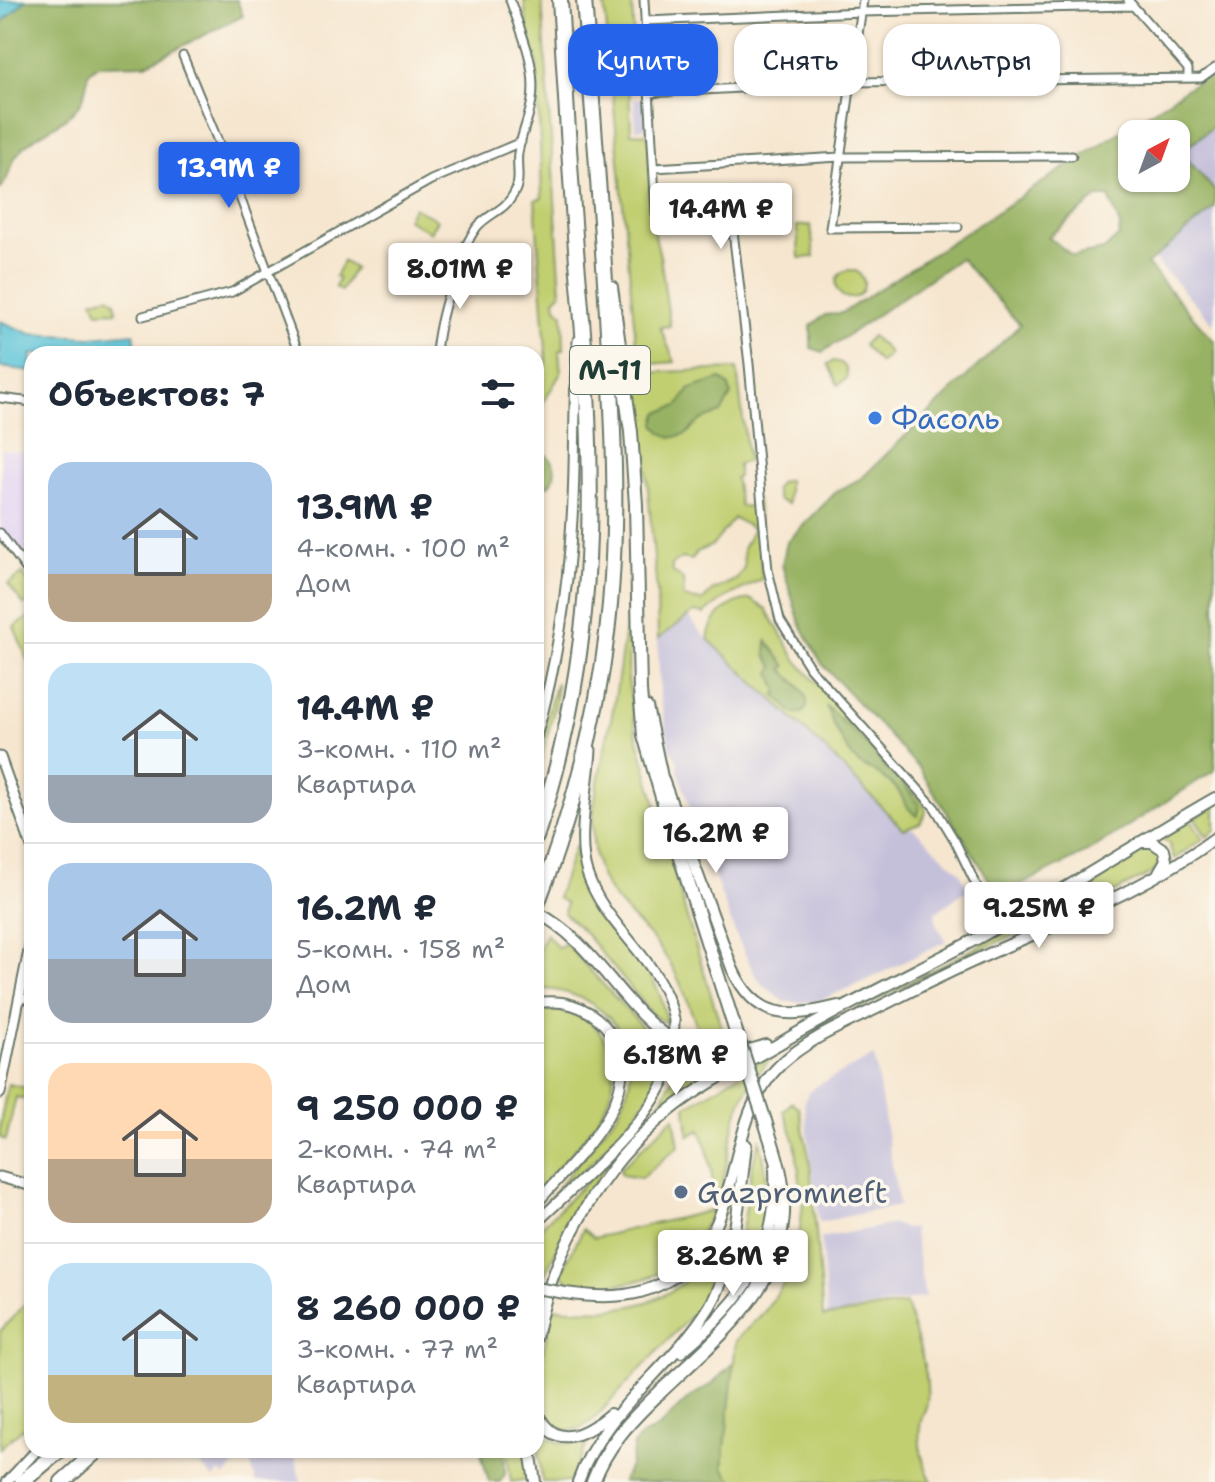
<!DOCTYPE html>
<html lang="ru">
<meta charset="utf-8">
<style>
body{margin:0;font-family:"Shantell Sans",sans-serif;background:#f6f6f7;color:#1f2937;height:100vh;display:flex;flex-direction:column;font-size:30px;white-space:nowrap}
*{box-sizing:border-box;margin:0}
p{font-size:26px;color:#747a83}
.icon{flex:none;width:44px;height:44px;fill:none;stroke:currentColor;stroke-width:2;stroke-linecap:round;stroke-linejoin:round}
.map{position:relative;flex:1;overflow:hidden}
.side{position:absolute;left:24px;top:346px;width:520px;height:1112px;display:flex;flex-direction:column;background:#fff;border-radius:24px;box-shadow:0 2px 6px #0004}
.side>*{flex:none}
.top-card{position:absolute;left:568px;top:24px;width:526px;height:72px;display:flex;gap:16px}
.needle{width:52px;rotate:41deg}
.controls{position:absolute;left:1118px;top:120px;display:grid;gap:16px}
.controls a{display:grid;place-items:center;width:72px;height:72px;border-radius:16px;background:#fff;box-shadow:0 2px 6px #0004;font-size:40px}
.price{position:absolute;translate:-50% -68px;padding:0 18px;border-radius:8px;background:#fff;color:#222;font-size:26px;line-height:52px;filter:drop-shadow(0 2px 4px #0008)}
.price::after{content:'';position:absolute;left:50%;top:48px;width:24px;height:18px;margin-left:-12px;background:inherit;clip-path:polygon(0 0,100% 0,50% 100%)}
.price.selected{background:#2563eb;color:#fff}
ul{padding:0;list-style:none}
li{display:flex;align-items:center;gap:24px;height:200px;padding:0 24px}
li+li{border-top:2px solid #e0e1e3}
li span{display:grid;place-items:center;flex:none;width:224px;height:160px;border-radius:24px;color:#555}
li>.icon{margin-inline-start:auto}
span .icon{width:96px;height:96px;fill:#fffc;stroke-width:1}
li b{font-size:34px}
h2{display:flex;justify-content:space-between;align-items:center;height:96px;padding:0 24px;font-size:34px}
.pill{padding:0 28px;border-radius:24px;background:#fff;box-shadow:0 2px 6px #0004;font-size:28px;line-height:72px}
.pill.selected{background:#2563eb;color:#fff}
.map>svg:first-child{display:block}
</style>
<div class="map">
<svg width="1215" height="1482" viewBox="0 0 1215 1482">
<rect width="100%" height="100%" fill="#fbf7ec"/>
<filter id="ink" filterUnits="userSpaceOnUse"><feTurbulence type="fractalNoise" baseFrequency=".0125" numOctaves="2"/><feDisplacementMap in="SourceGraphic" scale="16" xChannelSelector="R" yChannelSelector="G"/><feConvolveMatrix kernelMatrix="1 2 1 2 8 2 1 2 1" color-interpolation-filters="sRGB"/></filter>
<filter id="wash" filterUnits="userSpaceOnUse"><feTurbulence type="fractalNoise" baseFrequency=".006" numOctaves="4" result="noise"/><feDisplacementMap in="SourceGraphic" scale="32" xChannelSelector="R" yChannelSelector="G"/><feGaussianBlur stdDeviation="1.8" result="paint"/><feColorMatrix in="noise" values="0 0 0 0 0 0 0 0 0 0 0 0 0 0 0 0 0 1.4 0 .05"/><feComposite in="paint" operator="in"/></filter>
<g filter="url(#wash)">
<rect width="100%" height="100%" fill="#f6e6cf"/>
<path fill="#e2d4f3" d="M1,449L32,453L31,569L1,530Z"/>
<path fill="#c5c0da" d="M646,98L648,128L636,129L634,99Z
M1215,125V191L1180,152Z
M1215,208V325L1153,258Z
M689,616L701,633L826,750L903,829L913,828L960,872L968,889L935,913L937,925L946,941L865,981L816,1002H785L762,984L754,973L736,935L698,832L678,771V762L670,748L660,698L658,639Z
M874,1056L899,1206L819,1222L804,1103L809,1092L816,1086Z
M894,1224L905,1229L913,1228L925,1297L827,1316L821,1238Z
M187,1450H293L301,1482H256L247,1451L224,1477L220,1472L213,1479Z"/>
<path fill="#c1cf71" stroke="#708652" stroke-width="2" fill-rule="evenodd" d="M524,0H542L561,293L555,299L556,307L563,314L564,349L559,351L561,373L541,406L536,368L547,365L535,200L542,198L537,62L528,35Z
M604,0H632L635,70L629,85L631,133L648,134L652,223L660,256L670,326L660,327L675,362L638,365Z
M414,207L437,220L430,232L407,219Z
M811,225L814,257L799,258L797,226Z
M343,261L354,268L341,291L335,287L339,279L335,277Z
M836 284a14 14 0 1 1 28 0a14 14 0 1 1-28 0Z
M109,296L115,301L117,311L98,312L93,300Z
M872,336L890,353L880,363L863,345Z
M833,361C844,362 849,368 846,379L838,385L828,364Z
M737,369L748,461L738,464V477L735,478L740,506L754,507V500H757L762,579L725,598L704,614L694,612L658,639L657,593L638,373ZM734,518L753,529L743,549L744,568L737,579L712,591L702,601L684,598L683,579L672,571V564L682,558L692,560L697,552L713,545Z
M788,480V504L778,500L775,489L780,482Z
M23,574L32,587V600L24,605L8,584Z
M750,599L766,609L797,661L923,802L926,812L920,823L903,829L826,750L708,639C711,617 728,602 750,599Z
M629,602L628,679L636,732L687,918L725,1039L698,1030C688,1003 680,976 663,953C645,926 616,908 602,878C578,826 607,752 615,698C620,666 624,634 629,602Z
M32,615V671L14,627Z
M556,682V702L536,781V756Z
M1215,806V830L1207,837L1195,818Z
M1191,820L1203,839L1174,859L1169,844L1159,837Z
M575,845C579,869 585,889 598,908C624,947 663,974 666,1023L653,1015L584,932L564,913L566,903L557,898Z
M1152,847L1160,853L1161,861L1155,871L1107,896L965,956L832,1022L977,947L1141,850Z
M546,933L558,948L565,943L657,1043L648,1066L664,1059C653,1115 576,1175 536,1215L618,1113C623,1102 629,1090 630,1077C635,1024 585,987 536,989V955Z
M541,1010C565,1010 586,1013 601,1034C643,1093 571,1151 536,1192V1013Z
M789,1044C729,1088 736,1129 720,1195L716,1208L713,1206C714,1179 711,1155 700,1130L689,1136L686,1107Z
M682,1057L710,1062H733L706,1075L650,1118L664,1096Z
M8,1084L27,1088L25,1099L16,1097L6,1140L0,1138V1124Z
M792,1102L799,1108L810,1162L823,1317L906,1304C915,1335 930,1370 927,1403C926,1409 922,1415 921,1421C916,1442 923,1464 932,1482H734L723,1468L736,1340L765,1311L786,1280L799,1239L803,1202L795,1142L784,1111Z
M674,1117L679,1146L641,1178L622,1175L620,1169Z
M760,1140C778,1221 767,1258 712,1320C727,1287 738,1255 744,1219C749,1193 750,1166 760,1140Z
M618,1150L576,1209L543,1278L538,1277L536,1280V1232Z
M713,1210C689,1261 658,1285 601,1285C584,1285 571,1287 561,1273L583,1229L594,1238Z
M728,1224L711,1288L698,1308L593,1420C582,1428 571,1435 558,1427C525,1407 545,1343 552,1312L557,1308C639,1315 689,1301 728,1224Z
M32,1297V1420L0,1448V1331Z
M536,1428C551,1444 570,1448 590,1437L570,1482H542Z
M507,1450H525L529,1479L511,1482Z"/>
<path fill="#98b263" stroke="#5c784c" stroke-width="2" fill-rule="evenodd" d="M26,0H237L243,16L146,64L99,65L89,72C86,81 86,95 81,102C65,127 33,132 17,155C9,165 10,180 0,189V24Z
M1215,70V125L1181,152L1215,191V208L1147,264L1215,342V770L1089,851L1009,891L993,886L919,768L822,664L800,623L782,565L787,542L836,492L863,477L1020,325L960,258L823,352L811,348V326L825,315L842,313ZM1132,134H1176V178H1132ZM1098,197H1109L1120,226L1119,236L1104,250L1073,256L1048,237Z
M721,379L729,386L731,395L721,413L701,420L686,434L671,438L661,432L655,424L658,413L678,406L690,389Z
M536,451C554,455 561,471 548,486L536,485Z
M767,641L786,666L783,669C793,682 808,689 807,707L802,713H793L775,695L778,692L771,673L774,667L766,655Z
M826,706L873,751L885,768L902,782L920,806L918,816C904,809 905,797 895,787C885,778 874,771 863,766C849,760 831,720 826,706Z
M734,1362L723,1467L734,1482H622L630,1466L634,1445L641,1436L659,1427L690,1397L713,1383Z
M480,1450H504L505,1474L500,1482H489Z"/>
<path fill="#5cc4d9" stroke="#3e8086" stroke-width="2" d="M0,0H26L0,24Z
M0,321L31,334L91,337L134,333L137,354H32V371L0,367Z"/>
</g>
<g filter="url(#ink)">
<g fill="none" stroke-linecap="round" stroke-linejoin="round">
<g stroke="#6a786a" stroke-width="11">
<path id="minor" d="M644,0L656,214L716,212L732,223L749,364L768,570L780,620L810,668L935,808L955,841L997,928
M863,0L830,228L958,227
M1128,0L1188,69V77
M645,21L862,12L1132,6
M183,56L229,168L299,354
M649,93L852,82L1201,78L1215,68
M654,168L840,157L1072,156
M143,316L232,292L431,180L521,142
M436,354C438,322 458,252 477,227C488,214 505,210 513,195C522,181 516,168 518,153C521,135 529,119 532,100C537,65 521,32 510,0
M0,398L32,402
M0,533L32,577
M21,998L32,1000"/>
</g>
<g stroke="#6a786a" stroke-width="13">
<path id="tertiary" d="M536,737C556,667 568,592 572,519C576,460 573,400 578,341
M591,750C589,786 576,839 587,873C605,929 663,959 674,1020
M0,757L32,847
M536,1003C561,999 586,1005 604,1025C659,1088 574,1159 536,1204
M0,1093L32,936
M0,1177L32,1186
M536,1223C581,1179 658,1119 673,1058
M7,1482L37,1450"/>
</g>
<g stroke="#6a786a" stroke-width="14">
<path id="secondary" d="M647,707L662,777L732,968C756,1021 788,1018 838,1006
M1140,842H1152L1164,850L1166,860L1159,872
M536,912C622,954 644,1088 766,1045
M565,1293C606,1299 646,1299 680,1272C747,1220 722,1121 781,1064C810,1037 850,1022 885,1004C936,978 987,954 1039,932C1101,905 1160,879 1215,838
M536,1338C552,1253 600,1166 668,1112C702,1084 743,1065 782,1042C846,1004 914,972 980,937C1060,894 1136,843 1215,798
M681,1352C744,1299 779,1255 775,1169
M536,1410C553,1452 584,1436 610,1414
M530,1450L535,1482
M578,1482C603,1409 671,1370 710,1306C735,1264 740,1194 746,1145"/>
</g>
<g stroke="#6a786a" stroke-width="16">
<path id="trunk" d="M611,287L631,432L636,505L640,691L644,735L672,832L736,1032
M593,1482C606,1446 630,1421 657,1395C719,1335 794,1282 782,1186C780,1164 771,1142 765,1121"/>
</g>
<g stroke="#6a786a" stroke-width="18">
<path id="motorway" d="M536,837C601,645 596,471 578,273C570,182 566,91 560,0
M536,907C570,819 596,728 607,633C619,533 614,432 608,332C602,221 593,111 584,0
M22,1482L60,1450
M62,1482L98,1450"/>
</g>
<use href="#minor" stroke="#fff" stroke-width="7"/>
<use href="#tertiary" stroke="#fff" stroke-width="9"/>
<use href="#secondary" stroke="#fff" stroke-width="10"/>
<use href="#trunk" stroke="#fff" stroke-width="12"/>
<use href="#motorway" stroke="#fff" stroke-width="14"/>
<g stroke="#6a786a" stroke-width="13" stroke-linecap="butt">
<path id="tertiary-bridge" d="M673,1058L674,1020"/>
</g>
<g stroke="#6a786a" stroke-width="14" stroke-linecap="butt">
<path id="secondary-bridge" d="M536,1288L565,1293"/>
</g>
<g stroke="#6a786a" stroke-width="16" stroke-linecap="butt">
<path id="trunk-bridge" d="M736,1032L765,1121"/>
</g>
<use href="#tertiary-bridge" stroke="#fff" stroke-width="9"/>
<use href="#secondary-bridge" stroke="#fff" stroke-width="10"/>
<use href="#trunk-bridge" stroke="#fff" stroke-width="12"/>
</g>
</g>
<circle fill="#3f7fe0" stroke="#fbf7ec" stroke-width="3" cx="875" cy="418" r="8"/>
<circle fill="#5c6f8a" stroke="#fbf7ec" stroke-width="3" cx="681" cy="1192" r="8"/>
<g text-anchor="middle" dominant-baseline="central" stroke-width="7" stroke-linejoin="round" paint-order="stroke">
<rect fill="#fbf7ec" stroke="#61756b" stroke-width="2" x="570" y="346" width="80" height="48" rx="6"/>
<g font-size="28" font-weight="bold" fill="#1f3d34">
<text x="610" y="370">М-11</text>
</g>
<g font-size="30" fill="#366cbe" stroke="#fbf7ec" text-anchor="start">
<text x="891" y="418">Фасоль</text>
</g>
<g font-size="30" fill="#4e5e75" stroke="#fbf7ec" text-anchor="start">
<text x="697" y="1192">Gazpromneft</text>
</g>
</g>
</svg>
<div class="controls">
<a><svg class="needle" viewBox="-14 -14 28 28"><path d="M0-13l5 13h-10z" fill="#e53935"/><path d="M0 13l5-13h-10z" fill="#747a83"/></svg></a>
</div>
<b class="price selected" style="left:229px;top:210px">13.9M ₽</b>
<b class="price" style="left:721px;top:251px">14.4M ₽</b>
<b class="price" style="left:460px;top:311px">8.01M ₽</b>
<b class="price" style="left:716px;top:875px">16.2M ₽</b>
<b class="price" style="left:1039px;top:950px">9.25M ₽</b>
<b class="price" style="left:676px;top:1097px">6.18M ₽</b>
<b class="price" style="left:733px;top:1298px">8.26M ₽</b>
<div class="top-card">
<a class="pill selected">Купить</a>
<a class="pill">Снять</a>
<a class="pill">Фильтры</a>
</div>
<section class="side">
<h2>Объектов: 7<svg class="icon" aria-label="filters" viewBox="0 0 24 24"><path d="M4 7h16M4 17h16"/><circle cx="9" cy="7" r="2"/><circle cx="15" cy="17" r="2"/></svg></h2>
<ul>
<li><span style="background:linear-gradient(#a9c7e8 70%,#b9a48a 0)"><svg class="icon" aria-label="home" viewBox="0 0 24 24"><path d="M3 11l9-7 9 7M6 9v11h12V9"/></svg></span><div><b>13.9M ₽</b><p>4-комн. · 100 m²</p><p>Дом</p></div></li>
<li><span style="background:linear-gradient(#bfe0f5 70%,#9aa5b1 0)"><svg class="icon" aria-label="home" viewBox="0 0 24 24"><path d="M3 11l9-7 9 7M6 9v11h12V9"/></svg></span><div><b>14.4M ₽</b><p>3-комн. · 110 m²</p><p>Квартира</p></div></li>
<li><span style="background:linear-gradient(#a9c7e8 60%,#9aa5b1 0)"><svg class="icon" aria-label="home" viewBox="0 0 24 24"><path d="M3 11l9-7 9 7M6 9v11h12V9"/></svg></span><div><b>16.2M ₽</b><p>5-комн. · 158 m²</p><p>Дом</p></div></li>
<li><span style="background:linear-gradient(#ffd9b3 60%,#b9a48a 0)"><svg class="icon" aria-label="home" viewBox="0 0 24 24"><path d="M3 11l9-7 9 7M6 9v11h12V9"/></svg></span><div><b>9 250 000 ₽</b><p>2-комн. · 74 m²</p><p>Квартира</p></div></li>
<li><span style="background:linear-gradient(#bfe0f5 70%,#c2b280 0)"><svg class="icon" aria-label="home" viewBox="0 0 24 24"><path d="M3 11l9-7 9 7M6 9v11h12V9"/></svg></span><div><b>8 260 000 ₽</b><p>3-комн. · 77 m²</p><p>Квартира</p></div></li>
</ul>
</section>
</div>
